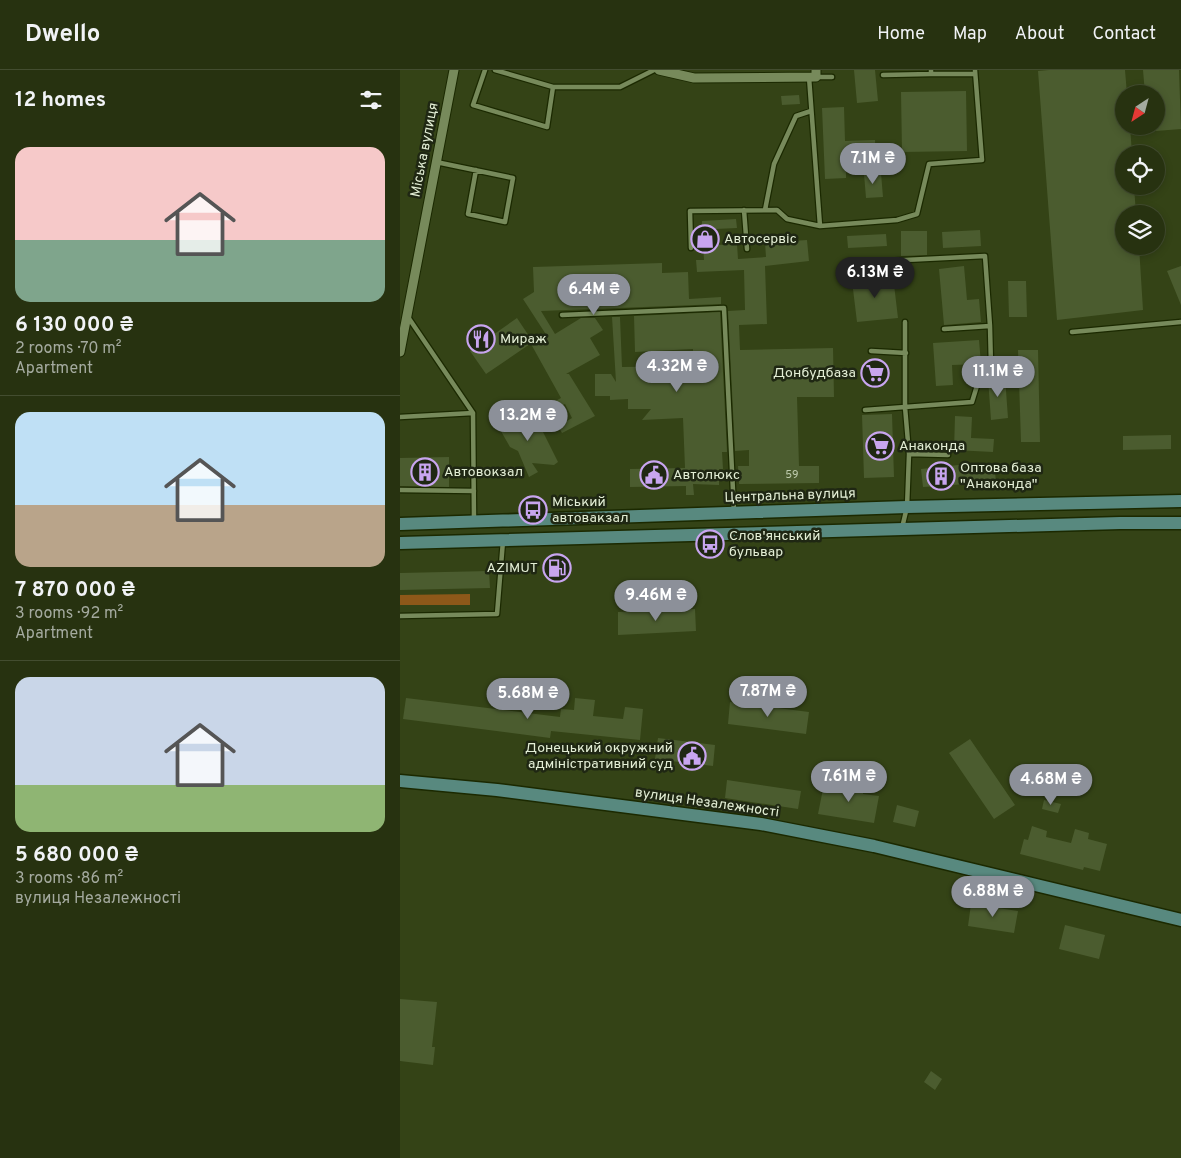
<!DOCTYPE html>
<meta charset="utf-8">
<style>
body{margin:0;font-family:Overpass,sans-serif;background:#333e1e;color:#f1f3f6;height:100vh;display:flex;flex-direction:column;font-size:19px;white-space:nowrap}
*{box-sizing:border-box;margin:0}
p{font-size:16px;color:#a4aa9f}
.icon{flex:none;width:28px;height:28px;fill:none;stroke:currentColor;stroke-width:2;stroke-linecap:round;stroke-linejoin:round}
.map{position:relative;flex:1;overflow:hidden}
.details{display:flex;flex-direction:column;background:#273210;width:400px}
.details>*{flex:none}
.needle{width:32px;rotate:216deg}
.buttons{position:absolute;left:715px;top:15px;display:grid;gap:10px}
.buttons a{display:grid;place-items:center;width:50px;height:50px;border-radius:50%;background:#273210;box-shadow:0 2px 8px #0003,0 0 0 1px #434d30;font-size:25px}
.price{position:absolute;translate:-50% -42px;padding:0 11px;border-radius:18px;background:#8c9099;color:#fff;font-size:16px;line-height:32px;filter:drop-shadow(0 1px 2px #0008)}
.price::after{content:'';position:absolute;left:50%;top:30px;width:15px;height:11px;margin-left:-8px;background:inherit;clip-path:polygon(0 0,100% 0,50% 100%)}
.price.current{background:#222;color:#fff}
ul{padding:0;list-style:none}
li{display:grid;align-content:center;gap:10px;height:265px;padding:0 15px}
li+li{border-top:1px solid #434d30}
li span{display:grid;place-items:center;height:155px;border-radius:15px;color:#555}
li>.icon{margin-inline-start:auto}
span .icon{width:90px;height:90px;fill:#fffc;stroke-width:1}
li b{font-size:21px}
h2{display:flex;justify-content:space-between;align-items:center;height:60px;padding:0 15px;font-size:21px}
header{display:flex;align-items:center;gap:30px;box-sizing:border-box;height:70px;padding:0 25px;background:#273210;border-bottom:1px solid #434d30}
header strong{font-size:24px}
nav{display:flex;gap:28px;margin-inline-start:auto;font-size:18px}
main{display:flex;flex:1;min-height:0}
.map>svg:first-child{display:block}
</style>
<header>
<strong>Dwello</strong>
<nav><a>Home</a><a>Map</a><a>About</a><a>Contact</a></nav>
</header>
<main>
<section class="details">
<h2>12 homes<svg class="icon" aria-label="filters" viewBox="0 0 24 24"><path d="M4 7h16M4 17h16"/><circle cx="9" cy="7" r="2"/><circle cx="15" cy="17" r="2"/></svg></h2>
<ul>
<li><span style="background:linear-gradient(#f6c9c9 60%,#7fa58c 0)"><svg class="icon" aria-label="home" viewBox="0 0 24 24"><path d="M3 11l9-7 9 7M6 9v11h12V9"/></svg></span><div><b>6 130 000 ₴</b><p>2 rooms · 70 m²</p><p>Apartment</p></div></li>
<li><span style="background:linear-gradient(#bfe0f5 60%,#b9a48a 0)"><svg class="icon" aria-label="home" viewBox="0 0 24 24"><path d="M3 11l9-7 9 7M6 9v11h12V9"/></svg></span><div><b>7 870 000 ₴</b><p>3 rooms · 92 m²</p><p>Apartment</p></div></li>
<li><span style="background:linear-gradient(#c9d6e8 70%,#8fb573 0)"><svg class="icon" aria-label="home" viewBox="0 0 24 24"><path d="M3 11l9-7 9 7M6 9v11h12V9"/></svg></span><div><b>5 680 000 ₴</b><p>3 rooms · 86 m²</p><p>вулиця Незалежності</p></div></li>
</ul>
</section>
<div class="map">
<svg width="781" height="1088" viewBox="0 0 781 1088">
<rect width="100%" height="100%" fill="#344316"/>
<path fill="#8d5819" d="M70,524V535H0V525Z"/>
<path fill="#4b5c2f" d="M454,0H475L478,31L457,33Z
M649,0H725L727,24H724V56H730L732,84H724V116H734L736,144H724V176H739L743,240L657,250L638,1Z
M743,0H779L781,59L756,61V24H745Z
M566,21L567,81L502,82L501,22Z
M399,25L400,34L382,35L381,26Z
M444,37L445,71L475,70L476,90L446,92V108L425,109L422,38Z
M473,103H481L483,127L466,128L464,104Z
M336,149L337,158L315,159L316,175L337,174L338,189L366,187L365,173L407,170L409,191L365,196L367,254L339,255L340,280L433,278L434,327H397L399,396H419V413L339,414L338,396H349V380L335,381L328,241L345,240L344,200L297,202L296,190H304L303,173L295,174V165L302,164V151Z
M580,160L581,176L543,178L542,162Z
M501,161H527V185L501,186Z
M486,164L487,176L448,178L447,166Z
M262,193V203L288,202L289,229L321,227V234L141,241L155,264L181,248H195L203,260L190,268L200,285L166,304H169L195,346L162,363L158,356L172,348L165,334L151,341L148,335L161,328L131,274L147,266L123,229L134,222L133,197Z
M564,196L567,230L579,229L581,252L544,255L539,199Z
M781,196V235L767,201Z
M493,206L498,248L457,252L452,211Z
M608,211H626L627,247H609Z
M320,242L327,382H322L323,399H319V415L293,414L294,425H286V416L230,417V399L285,398L283,348L242,350L251,339H228V329L210,330V326H195V304H211L216,312L212,247H220L222,297L293,296V279L235,282L234,246Z
M117,248L133,272L86,304L70,281Z
M579,270L581,294L552,295L553,315L536,316L533,273Z
M618,280H638L640,372H621Z
M605,307L608,348L591,350L588,308Z
M122,342L128,350L138,352L158,392L154,395L132,393L138,402L129,407L118,381L110,377L102,363L100,353Z
M492,344L494,407L464,408L462,345Z
M555,346L572,347L571,368L594,369L593,382L554,380Z
M771,365V379L723,380V366Z
M49,387V417L0,416V388Z
M577,393L578,404L595,402L596,412L523,417L521,399Z
M164,488L166,506L153,508L150,490Z
M89,501L90,518L0,520V503Z
M295,539L296,561L218,565V542Z
M6,628L160,647L161,639L174,640L175,628L195,630L193,646L223,649L225,637L243,639L240,670L151,661L150,668L3,649Z
M330,632L409,642L406,664L328,654Z
M258,668L315,675L313,696L255,689Z
M570,669L615,735L594,749L549,683Z
M441,709L464,713L463,724L479,726L474,753L418,744L423,719L438,722Z
M327,710L401,721L398,739L325,728Z
M644,730L661,734L658,743L642,739Z
M497,735L519,741L515,757L493,752Z
M632,756L647,761L646,767L671,773L675,759L689,763L688,769L707,774L700,801L684,797L683,800L620,784L624,769L628,770Z
M571,834L618,841L614,863L568,856Z
M665,855L705,865L699,889L659,879Z
M0,929L37,932L32,977H35L33,995L0,991Z
M531,1001L542,1009L535,1020L524,1012Z"/>
<g fill="none" stroke-linecap="round" stroke-linejoin="round">
<g stroke="#1b2900" stroke-width="7">
<path id="lane" d="M85,0L73,35L147,57L153,17L95,0
M531,0V4H575
M483,5L531,4
M416,7H432
M153,17H220L254,0
M36,92L113,108L105,152L68,144L76,100
M344,140L347,179
M365,140L374,94L396,46L411,41
M420,156L497,150L517,144L529,94L582,90L575,0
M291,178L290,141L377,140L387,149L420,156L409,7
M485,191L585,186L590,256
M162,245L324,238L334,441
M8,247L73,343
M544,259L590,256L591,296L580,306L572,332L505,337L509,384L548,385
M672,262L781,252
M471,281L506,283
M465,340L505,337V252
M0,347L73,343L74,451
M0,420L74,421
M502,458L507,437L509,384
M0,546L97,544L103,471"/>
</g>
<g stroke="#1b2900" stroke-width="11">
<path id="street" d="M259,0L294,8L416,7V0
M0,282L54,0"/>
</g>
<g stroke="#1b2900" stroke-width="15">
<path id="secondary" d="M0,454L507,437L781,431
M0,473L720,453H781
M0,711L97,720L361,754L474,776L781,850"/>
</g>
<use href="#lane" stroke="#778a5b" stroke-width="4.5"/>
<use href="#street" stroke="#778a5b" stroke-width="9"/>
<use href="#secondary" stroke="#58897f" stroke-width="12"/>
</g>
<defs>
<g id="shop-ring" transform="scale(1.4375)"><circle r="9.5" fill="#1f2713" stroke="#c8a5ef" stroke-width="1.5"/><path d="M-5-2.5h2.3a2.7 3.5 0 0 1 5.4 0H5L5.5 6h-11ZM-1.5-2.5h3a1.5 2.3 0 0 0-3 0Z" fill="#c8a5ef"/></g>
<g id="restaurant-ring" transform="scale(1.4375)"><circle r="9.5" fill="#1f2713" stroke="#c8a5ef" stroke-width="1.5"/><path d="M-5-6h1v4h1v-4h1v4h1v-4h1v5L-1.5 .5V6h-2V.5L-5-1ZM5-6V6H3V1.5H1.5Q1.5-4 5-6Z" fill="#c8a5ef"/></g>
<g id="supermarket-ring" transform="scale(1.4375)"><circle r="9.5" fill="#1f2713" stroke="#c8a5ef" stroke-width="1.5"/><path d="M-6-5.5h2.5l.6 2H6L4.5 2H-2.5L-4.4-4H-6ZM-1.5 3.2a1.3 1.3 0 1 0 .1 0ZM3 3.2a1.3 1.3 0 1 0 .1 0Z" fill="#c8a5ef"/></g>
<g id="building-ring" transform="scale(1.4375)"><circle r="9.5" fill="#1f2713" stroke="#c8a5ef" stroke-width="1.5"/><path d="M-4-6H4V6H1V3H-1V6H-4ZM-2.5-4.3h1.7v1.8h-1.7ZM.8-4.3h1.7v1.8H.8ZM-2.5-1h1.7V.8h-1.7ZM.8-1h1.7V.8H.8Z" fill="#c8a5ef"/></g>
<g id="civic-ring" transform="scale(1.4375)"><circle r="9.5" fill="#1f2713" stroke="#c8a5ef" stroke-width="1.5"/><path d="M-.6-6.5H3V-4.5H.6V-3L4-1V1h2V6H-6V1h2V-1L-.6-3ZM-1.2 2.5V6h2.4V2.5Z" fill="#c8a5ef"/></g>
<g id="bus-ring" transform="scale(1.4375)"><circle r="9.5" fill="#1f2713" stroke="#c8a5ef" stroke-width="1.5"/><path d="M-5-6H5V4H4V6H2V4H-2V6H-4V4H-5ZM-3.5-4V0h7V-4ZM-3.5 1.2v1.5H-2V1.2ZM2 1.2v1.5H3.5V1.2Z" fill="#c8a5ef"/></g>
<g id="fuel-ring" transform="scale(1.4375)"><circle r="9.5" fill="#1f2713" stroke="#c8a5ef" stroke-width="1.5"/><path d="M-5.5-6h7V0h2V4h1.3V-2.5L3-4.5l.8-.8L6-3V5H2.5V1h-1V6h-7ZM-4.2-4.7v3.2H.2V-4.7Z" fill="#c8a5ef"/></g>
</defs>
<g fill-rule="evenodd">
<use href="#shop-ring" x="305" y="169"/>
<use href="#restaurant-ring" x="81" y="269"/>
<use href="#supermarket-ring" x="475" y="303"/>
<use href="#supermarket-ring" x="480" y="376"/>
<use href="#building-ring" x="25" y="402"/>
<use href="#civic-ring" x="254" y="405"/>
<use href="#building-ring" x="541" y="406"/>
<use href="#bus-ring" x="133" y="440"/>
<use href="#bus-ring" x="310" y="474"/>
<use href="#fuel-ring" x="157" y="498"/>
<use href="#civic-ring" x="292" y="686"/>
</g>
<g text-anchor="middle" dominant-baseline="central" stroke-width="5" stroke-linejoin="round" paint-order="stroke">
<g font-size="11" fill="#bdcaac">
<text x="392" y="405">59</text>
</g>
<g font-size="14" fill="#e3eed5" stroke="#1f2713">
<text transform="translate(25 80) rotate(-79)">Міська вулиця</text>
<text transform="translate(390 426) rotate(-2)">Центральна вулиця</text>
<text transform="translate(307 733) rotate(8)">вулиця Незалежності</text>
</g>
<g font-size="14" fill="#e3eed5" stroke="#1f2713" text-anchor="start">
<text x="324" y="169">Автосервіс</text>
<text x="100" y="269">Мираж</text>
<text x="456" y="303" text-anchor="end">Донбудбаза</text>
<text x="499" y="376">Анаконда</text>
<text x="560" y="398">Оптова база<tspan x="560" dy="16">"Анаконда"</tspan></text>
<text x="44" y="402">Автовокзал</text>
<text x="273" y="405">Автолюкс</text>
<text x="152" y="432">Міський<tspan x="152" dy="16">автовакзал</tspan></text>
<text x="329" y="466">Слов'янський<tspan x="329" dy="16">бульвар</tspan></text>
<text x="138" y="498" text-anchor="end">AZIMUT</text>
<text x="273" y="678" text-anchor="end">Донецький окружний<tspan x="273" dy="16">адміністративний суд</tspan></text>
</g>
</g>
</svg>
<div class="buttons">
<a><svg class="needle" viewBox="-14 -14 28 28"><path d="M0-13l5 13h-10z" fill="#e53935"/><path d="M0 13l5-13h-10z" fill="#a4aa9f"/></svg></a>
<a><svg class="icon" aria-label="locate" viewBox="0 0 24 24"><circle cx="12" cy="12" r="6"/><path d="M12 2v4M12 18v4M2 12h4M18 12h4"/></svg></a>
<a><svg class="icon" aria-label="layers" viewBox="0 0 24 24"><path d="M12 4l9 5-9 5-9-5zM3 14l9 5 9-5"/></svg></a>
</div>
<b class="price" style="left:473px;top:115px">7.1M ₴</b>
<b class="price current" style="left:475px;top:229px">6.13M ₴</b>
<b class="price" style="left:194px;top:246px">6.4M ₴</b>
<b class="price" style="left:277px;top:323px">4.32M ₴</b>
<b class="price" style="left:598px;top:328px">11.1M ₴</b>
<b class="price" style="left:128px;top:372px">13.2M ₴</b>
<b class="price" style="left:256px;top:552px">9.46M ₴</b>
<b class="price" style="left:368px;top:648px">7.87M ₴</b>
<b class="price" style="left:128px;top:650px">5.68M ₴</b>
<b class="price" style="left:449px;top:733px">7.61M ₴</b>
<b class="price" style="left:651px;top:736px">4.68M ₴</b>
<b class="price" style="left:593px;top:848px">6.88M ₴</b>
</div>
</main>
